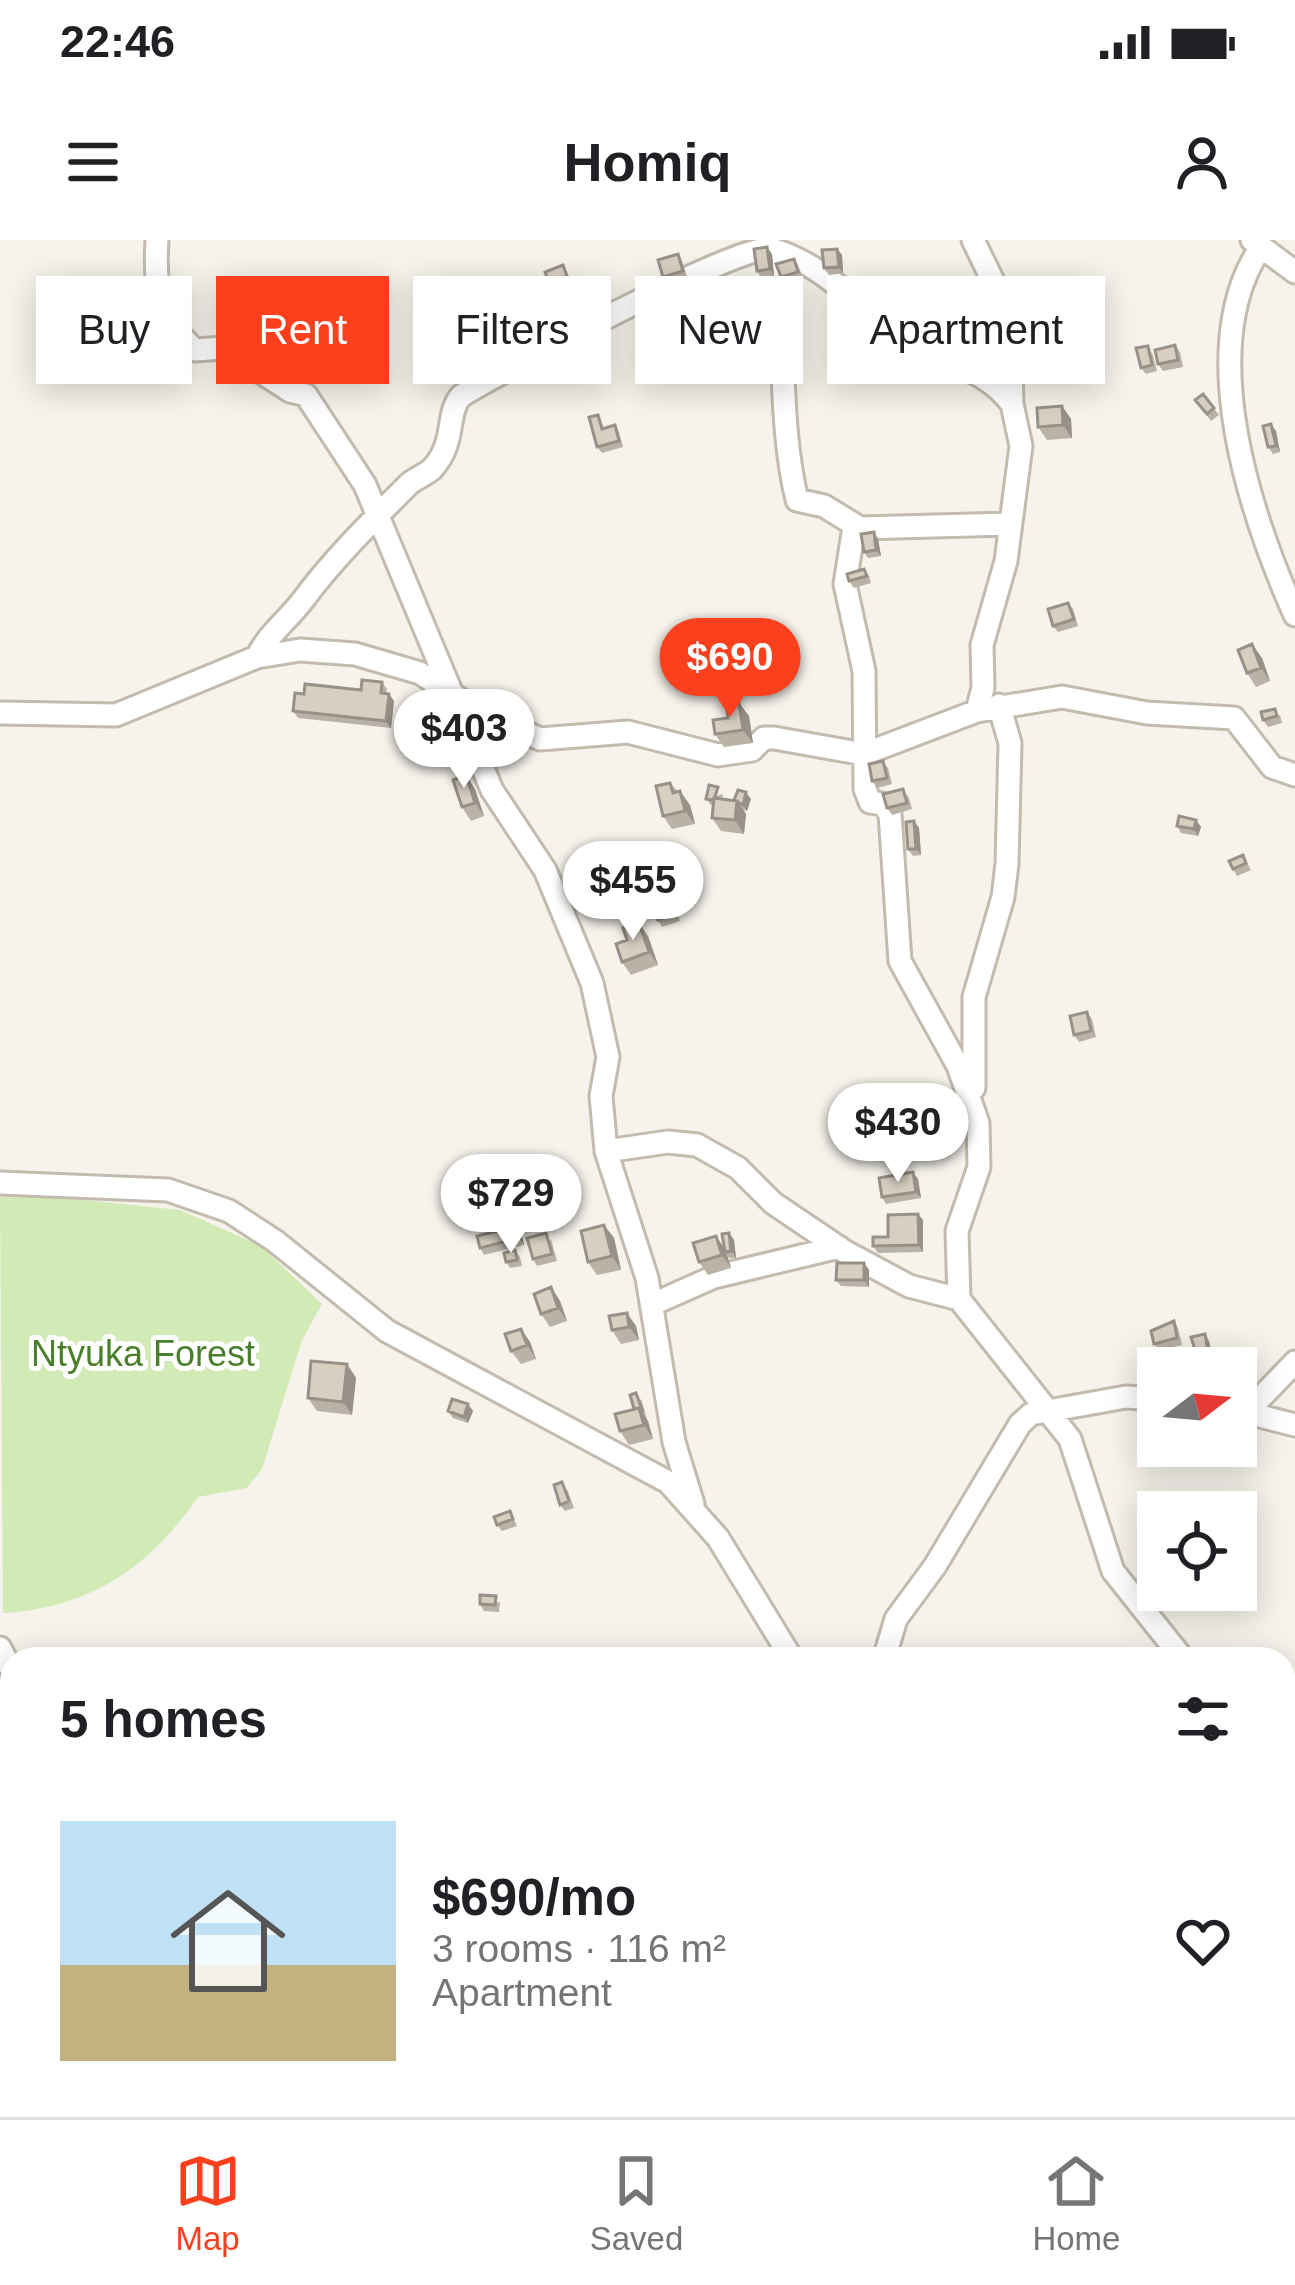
<!DOCTYPE html>
<meta charset="utf-8">
<style>
body{margin:0;font-family:Arial,sans-serif;background:#f6f6f6;color:#202124;height:100vh;display:flex;flex-direction:column;font-size:45px;white-space:nowrap}
*{box-sizing:border-box;margin:0}
p{font-size:39px;color:#757577}
.icon{flex:none;width:66px;height:66px;fill:none;stroke:currentColor;stroke-width:2;stroke-linecap:round;stroke-linejoin:round}
.map{position:relative;flex:1;overflow:hidden}
.details{position:absolute;left:0px;top:1407px;width:1296px;height:471px;display:flex;flex-direction:column;background:#fff;border-radius:36px 36px 0 0;box-shadow:0 6px 30px #0003}
.details>*{flex:none}
.banner{position:absolute;left:36px;top:36px;width:1224px;height:108px;display:flex;gap:24px}
.needle{width:78px;rotate:74deg}
.fabs{position:absolute;left:1137px;top:1107px;display:grid;gap:24px}
.fabs a{display:grid;place-items:center;width:120px;height:120px;border-radius:0px;background:#fff;box-shadow:0 6px 30px #0003;font-size:60px}
.price{position:absolute;translate:-50% -102px;padding:0 27px;border-radius:42px;background:#fff;color:#222;font-size:39px;line-height:78px;filter:drop-shadow(0 3px 6px #0008)}
.price::after{content:'';position:absolute;left:50%;top:72px;width:36px;height:27px;margin-left:-18px;background:inherit;clip-path:polygon(0 0,100% 0,50% 100%)}
.price.current{background:#fc3f1d;color:#fff}
ul{padding:0;list-style:none}
li{display:flex;align-items:center;gap:36px;height:300px;padding:0 60px}
li span{display:grid;place-items:center;flex:none;width:336px;height:240px;border-radius:0px;color:#555}
li>.icon{margin-inline-start:auto}
span .icon{width:144px;height:144px;fill:#fffc;stroke-width:1}
li b{font-size:51px}
h2{display:flex;justify-content:space-between;align-items:center;height:144px;padding:0 60px;font-size:51px}
.pill{padding:0 42px;border-radius:0px;background:#fff;box-shadow:0 6px 30px #0003;font-size:42px;line-height:108px}
.pill.current{background:#fc3f1d;color:#fff}
.status{display:flex;justify-content:space-between;align-items:center;height:84px;padding:0 60px;background:#fff;direction:ltr}
.status svg{height:33px;fill:currentColor}
header{display:flex;justify-content:space-between;align-items:center;height:156px;padding:0 60px;background:#fff;font-size:54px;font-weight:600}
.tabs{display:flex;justify-content:space-around;align-items:center;height:168px;border-top:3px solid #e0e0e0;background:#fff;font-size:33px;color:#757577}
.tabs a{display:grid;justify-items:center;gap:6px}
.tabs .current{color:#fc3f1d}
.map>svg:first-child{display:block}
</style>
<div class="status"><b>22:46</b><svg viewBox="0 0 49 12"><path d="M0 12V9h3v3zM5 12V6h3v6zM10 12V3h3v9zM15 12V0h3v12zM26 1h20v11H26zM47 4h2v5h-2z"/></svg></div>
<header><svg class="icon" aria-label="menu" viewBox="0 0 24 24"><path d="M4 6h16M4 12h16M4 18h16"/></svg>Homiq<svg class="icon" aria-label="person" viewBox="0 0 24 24"><circle cx="12" cy="8" r="4"/><path d="M4 21q1-7 8-7t8 7"/></svg></header>
<div class="map">
<svg width="1295" height="1877" viewBox="0 0 1295 1877">
<rect width="100%" height="100%" fill="#f6f3ec"/>
<path fill="#d2eab5" d="M36,955L180,970L261,1006L322,1064L302,1100L262,1229L247,1248L198,1257C149,1328 90,1368 3,1373L0,957Z"/>
<g fill="none" stroke-linecap="round" stroke-linejoin="round">
<g stroke="#c2bbae" stroke-width="27">
<path id="minor" d="M157,0C154,48 158,77 195,110L224,108L290,151L306,155L365,245L492,550L545,630L592,743L608,817L601,856L606,911L647,1038L674,1202L693,1264
M973,0L1010,76L1012,164L1021,206L1006,321L982,405L983,448L977,471
M1252,0L1295,32
M1261,7C1193,107 1251,276 1295,375
M771,9C788,92 777,177 797,260L824,266L860,288L1009,284
M854,287L845,344L864,431L865,549L870,562L883,564L890,574L900,721L958,826L978,883L979,927L957,991L959,1059
M257,417C269,393 287,381 303,360C334,318 372,281 409,244C416,238 425,235 432,229C457,202 445,175 461,156C500,132 743,1 771,9C827,25 858,68 905,99C943,125 982,125 1012,164
M0,473L116,475L257,417L300,410L355,414L420,433L477,470L540,499L628,492L718,515L752,510L764,498H774L864,514L977,471L1062,457L1147,473L1234,478L1272,527L1295,535
M974,848V757L1003,657L1007,624L1010,503L999,465
M606,911L668,902L697,905L738,928L773,963L844,1011L909,1046L959,1059L1070,1199L1113,1331L1183,1419
M0,943L168,950L229,971L275,1001L387,1091L668,1242L718,1298L792,1419
M653,1064L714,1037L839,1007
M1237,1170L1295,1185
M1247,1172L1295,1122
M0,1408L12,1431
M884,1419L896,1379L935,1326L1020,1184L1031,1174L1126,1157L1158,1159
M1284,1585L1295,1598
M1284,1804L1295,1809
M185,1866L189,1877"/>
</g>
<use href="#minor" stroke="#fff" stroke-width="21"/>
</g>
<path fill="#bab2a6" d="M837,9L842,15L843,33L829,35L824,28Z
M678,14L682,21L687,37L668,43L663,37Z
M772,14L774,36L761,38L757,31Z
M794,19L798,25L803,38L785,44L781,37Z
M563,25L572,43L553,49L549,43Z
M990,75L1000,88L1004,110L985,113L976,100Z
M967,89L972,96L973,112L964,113L959,106Z
M1175,105L1180,112L1183,127L1163,131L1158,124Z
M1152,112L1157,131L1146,134L1141,128Z
M1203,154L1219,175L1211,181L1195,160Z
M1062,166L1071,179L1072,198L1047,200L1038,187Z
M598,175L604,188L615,185L619,192L623,207L602,213L597,207Z
M1276,191L1280,212L1273,214L1268,207Z
M878,299L881,316L868,318L864,312Z
M869,336L871,343L854,348L849,341Z
M1068,363L1073,369L1078,386L1058,392L1053,386Z
M1262,418L1270,441L1256,447L1247,433Z
M382,442L387,449L386,454H389L394,461L391,488L298,478L293,471L304,454L361,450Z
M739,463L749,476L753,503L724,507L715,494Z
M1280,475L1282,483L1268,487L1263,480Z
M883,521L888,528L892,544L877,548L872,541Z
M670,543L690,565L695,584L672,589L663,576Z
M475,549L484,576L471,581L462,567Z
M723,554L722,559H751L747,571L744,570L746,574L744,594L721,591L712,578L713,566L711,565L706,559Z
M908,555L912,569L892,575L887,568Z
M1196,580L1201,587L1198,596L1181,593L1177,586Z
M914,581L919,588L921,615L913,616L908,609Z
M1243,615L1251,630L1237,636L1233,629Z
M674,664L680,681L662,687L658,680Z
M648,696L658,725L631,735L622,722Z
M1087,772L1092,779L1096,797L1079,802L1074,795Z
M913,932L918,939L921,958L886,964L882,957Z
M918,974L923,980V1012L878,1013L873,1006Z
M518,981L524,1005L484,1015L480,1008L498,991Z
M604,985L614,998L621,1030L597,1035L588,1022Z
M729,993L734,1000L736,1018H729L727,1015L731,1028L708,1035L699,1022L724,1008Z
M551,999L557,1021L537,1026L533,1019Z
M515,1010L520,1017L522,1026L510,1028L506,1022Z
M864,1023L869,1030V1047L841,1046L836,1040Z
M551,1047L560,1061L567,1081L550,1087L541,1074Z
M1174,1081L1178,1088L1182,1105L1159,1110L1154,1104Z
M636,1086L639,1100L621,1104L612,1090Z
M521,1089L530,1102L536,1119L521,1124L511,1111Z
M1209,1101L1214,1124L1203,1126L1198,1119Z
M347,1124L356,1138L352,1175L317,1171L308,1158Z
M641,1159L653,1199L629,1205L620,1191Z
M448,1171H473L468,1183L453,1178Z
M567,1249L574,1268L565,1271L560,1265Z
M510,1271L517,1286L502,1291L497,1285Z
M500,1362L499,1372L484,1371L480,1364Z"/>
<path fill="#979187" d="M767,7L772,14L774,36L770,29Z
M837,9L842,15L843,33L839,27Z
M990,75L1000,88L1004,110L995,97Z
M967,89L972,96L973,112L969,105Z
M1062,166L1071,179L1072,198L1063,185Z
M1271,184L1276,191L1280,212L1276,206Z
M874,292L878,299L881,316L876,310Z
M1252,404L1262,418L1270,441L1261,428Z
M389,454L394,461L391,488L386,481Z
M739,463L749,476L753,503L743,490Z
M466,535L475,549L484,576L475,563Z
M680,551L690,565L695,584L685,571Z
M746,552L751,559L747,571L743,565Z
M737,561L746,574L744,594L735,580Z
M1196,580L1201,587L1198,596L1194,589Z
M914,581L919,588L921,615L916,609Z
M639,683L648,696L658,725L649,712Z
M913,932L918,939L921,958L916,952Z
M513,974L518,981L524,1005L519,998Z
M918,974L923,980V1012L919,1005Z
M604,985L614,998L621,1030L612,1016Z
M729,993L734,1000L736,1018L731,1011Z
M716,996L725,1009L731,1028L722,1015Z
M864,1023L869,1030V1047L864,1040Z
M551,1047L560,1061L567,1081L558,1068Z
M627,1073L636,1086L639,1100L629,1087Z
M521,1089L530,1102L536,1119L527,1105Z
M1205,1094L1209,1101L1214,1124L1209,1117Z
M347,1124L356,1138L352,1175L343,1162Z
M468,1164L473,1171L468,1183L464,1177Z
M639,1168L648,1181L653,1199L644,1185Z
M1289,1486L1294,1492V1511L1289,1505Z"/>
<path fill="#d8cfc1" stroke="#979187" stroke-width="3" d="M767,7L770,29L757,31L754,9Z
M837,9L839,27L824,28L822,10Z
M678,14L683,31L663,37L658,20Z
M794,19L798,32L781,37L776,24Z
M563,25L567,36L549,43L545,32Z
M990,75L995,97L976,100L972,78Z
M967,89L969,105L959,106L958,91Z
M1175,105L1178,120L1158,124L1155,110Z
M1148,106L1152,125L1141,128L1136,108Z
M1203,154L1214,168L1207,174L1195,160Z
M1062,166L1063,185L1038,187L1037,168Z
M598,175L602,189L615,185L619,201L597,207L589,177Z
M1271,184L1276,206L1268,207L1263,186Z
M874,292L876,310L864,312L861,294Z
M864,329L867,336L849,341L847,334Z
M1068,363L1074,379L1053,386L1048,369Z
M1252,404L1261,428L1247,433L1238,410Z
M362,440L382,442L381,453L389,454L386,481L293,471L295,453L304,454L305,444L361,450Z
M739,463L743,490L715,494L713,480L728,478L726,464Z
M1275,469L1277,476L1263,480L1261,472Z
M883,521L887,538L872,541L869,524Z
M466,535L475,563L462,567L453,540Z
M670,543L673,553L680,551L685,571L663,576L656,546Z
M709,545L718,547L714,560L706,559Z
M903,549L907,563L887,568L883,554Z
M738,550L746,552L743,565L734,560Z
M714,558L737,561L735,580L712,578Z
M1179,576L1196,580L1194,589L1177,586Z
M914,581L916,609H908L906,582Z
M1243,615L1246,623L1233,629L1229,621Z
M669,657L675,674L658,680L652,664Z
M639,683L649,712L622,722L616,704L627,700L623,688Z
M1087,772L1091,791L1074,795L1070,776Z
M913,932L916,952L882,957L879,938Z
M513,974L519,998L480,1008L477,996L498,991L494,979Z
M918,974L919,1005L873,1006V997H888V975Z
M604,985L612,1016L588,1022L581,991Z
M546,993L552,1014L533,1019L527,998Z
M729,993L731,1011L725,1012L722,994Z
M716,996L722,1015L699,1022L693,1003Z
M515,1010L517,1020L506,1022L504,1013Z
M837,1023H864V1040H836Z
M551,1047L558,1068L541,1074L534,1054Z
M627,1073L629,1087L612,1090L609,1076Z
M1174,1081L1177,1098L1154,1104L1151,1091Z
M521,1089L527,1105L511,1111L505,1094Z
M1205,1094L1209,1117L1198,1119L1191,1097Z
M311,1121L347,1124L343,1162L308,1158Z
M636,1153L643,1172L639,1168L634,1169L630,1155Z
M452,1159L468,1164L464,1177L448,1171Z
M639,1168L644,1185L620,1191L615,1174Z
M562,1242L569,1261L560,1265L554,1245Z
M510,1271L513,1279L497,1285L494,1277Z
M480,1355L496,1356L495,1365L480,1364Z
M1284,1486H1289V1505H1284Z
M1295,1639V1659L1289,1661L1284,1643Z"/>
<g text-anchor="middle" dominant-baseline="central" stroke-width="10" stroke-linejoin="round" paint-order="stroke">
<g font-size="36" fill="#4a7f2a" stroke="#fff">
<text x="143" y="1113">Ntyuka Forest</text>
</g>
</g>
</svg>
<div class="fabs">
<a><svg class="needle" viewBox="-14 -14 28 28"><path d="M0-13l5 13h-10z" fill="#e53935"/><path d="M0 13l5-13h-10z" fill="#757577"/></svg></a>
<a><svg class="icon" aria-label="locate" viewBox="0 0 24 24"><circle cx="12" cy="12" r="6"/><path d="M12 2v4M12 18v4M2 12h4M18 12h4"/></svg></a>
</div>
<b class="price current" style="left:730px;top:480px">$690</b>
<b class="price" style="left:464px;top:551px">$403</b>
<b class="price" style="left:633px;top:703px">$455</b>
<b class="price" style="left:898px;top:945px">$430</b>
<b class="price" style="left:511px;top:1016px">$729</b>
<div class="banner">
<a class="pill">Buy</a>
<a class="pill current">Rent</a>
<a class="pill">Filters</a>
<a class="pill">New</a>
<a class="pill">Apartment</a>
</div>
<section class="details">
<h2>5 homes<svg class="icon" aria-label="filters" viewBox="0 0 24 24"><path d="M4 7h16M4 17h16"/><circle cx="9" cy="7" r="2"/><circle cx="15" cy="17" r="2"/></svg></h2>
<ul>
<li><span style="background:linear-gradient(#bfe0f5 60%,#c2b280 0)"><svg class="icon" aria-label="home" viewBox="0 0 24 24"><path d="M3 11l9-7 9 7M6 9v11h12V9"/></svg></span><div><b>$690/mo</b><p>3 rooms · 116 m²</p><p>Apartment</p></div><svg class="icon" aria-label="heart" viewBox="0 0 24 24"><path d="M12 20l-8-8c-3-5 5-10 8-4 3-6 11-1 8 4z"/></svg></li>
</ul>
</section>
</div>
<nav class="tabs">
<a class="current"><svg class="icon" aria-label="map" viewBox="0 0 24 24"><path d="M3 6l6-2 6 2 6-2v14l-6 2-6-2-6 2zM9 4v14M15 6v14"/></svg>Map</a>
<a><svg class="icon" aria-label="saved" viewBox="0 0 24 24"><path d="M7 4h10v16l-5-4-5 4z"/></svg>Saved</a>
<a><svg class="icon" aria-label="home" viewBox="0 0 24 24"><path d="M3 11l9-7 9 7M6 9v11h12V9"/></svg>Home</a>
</nav>
